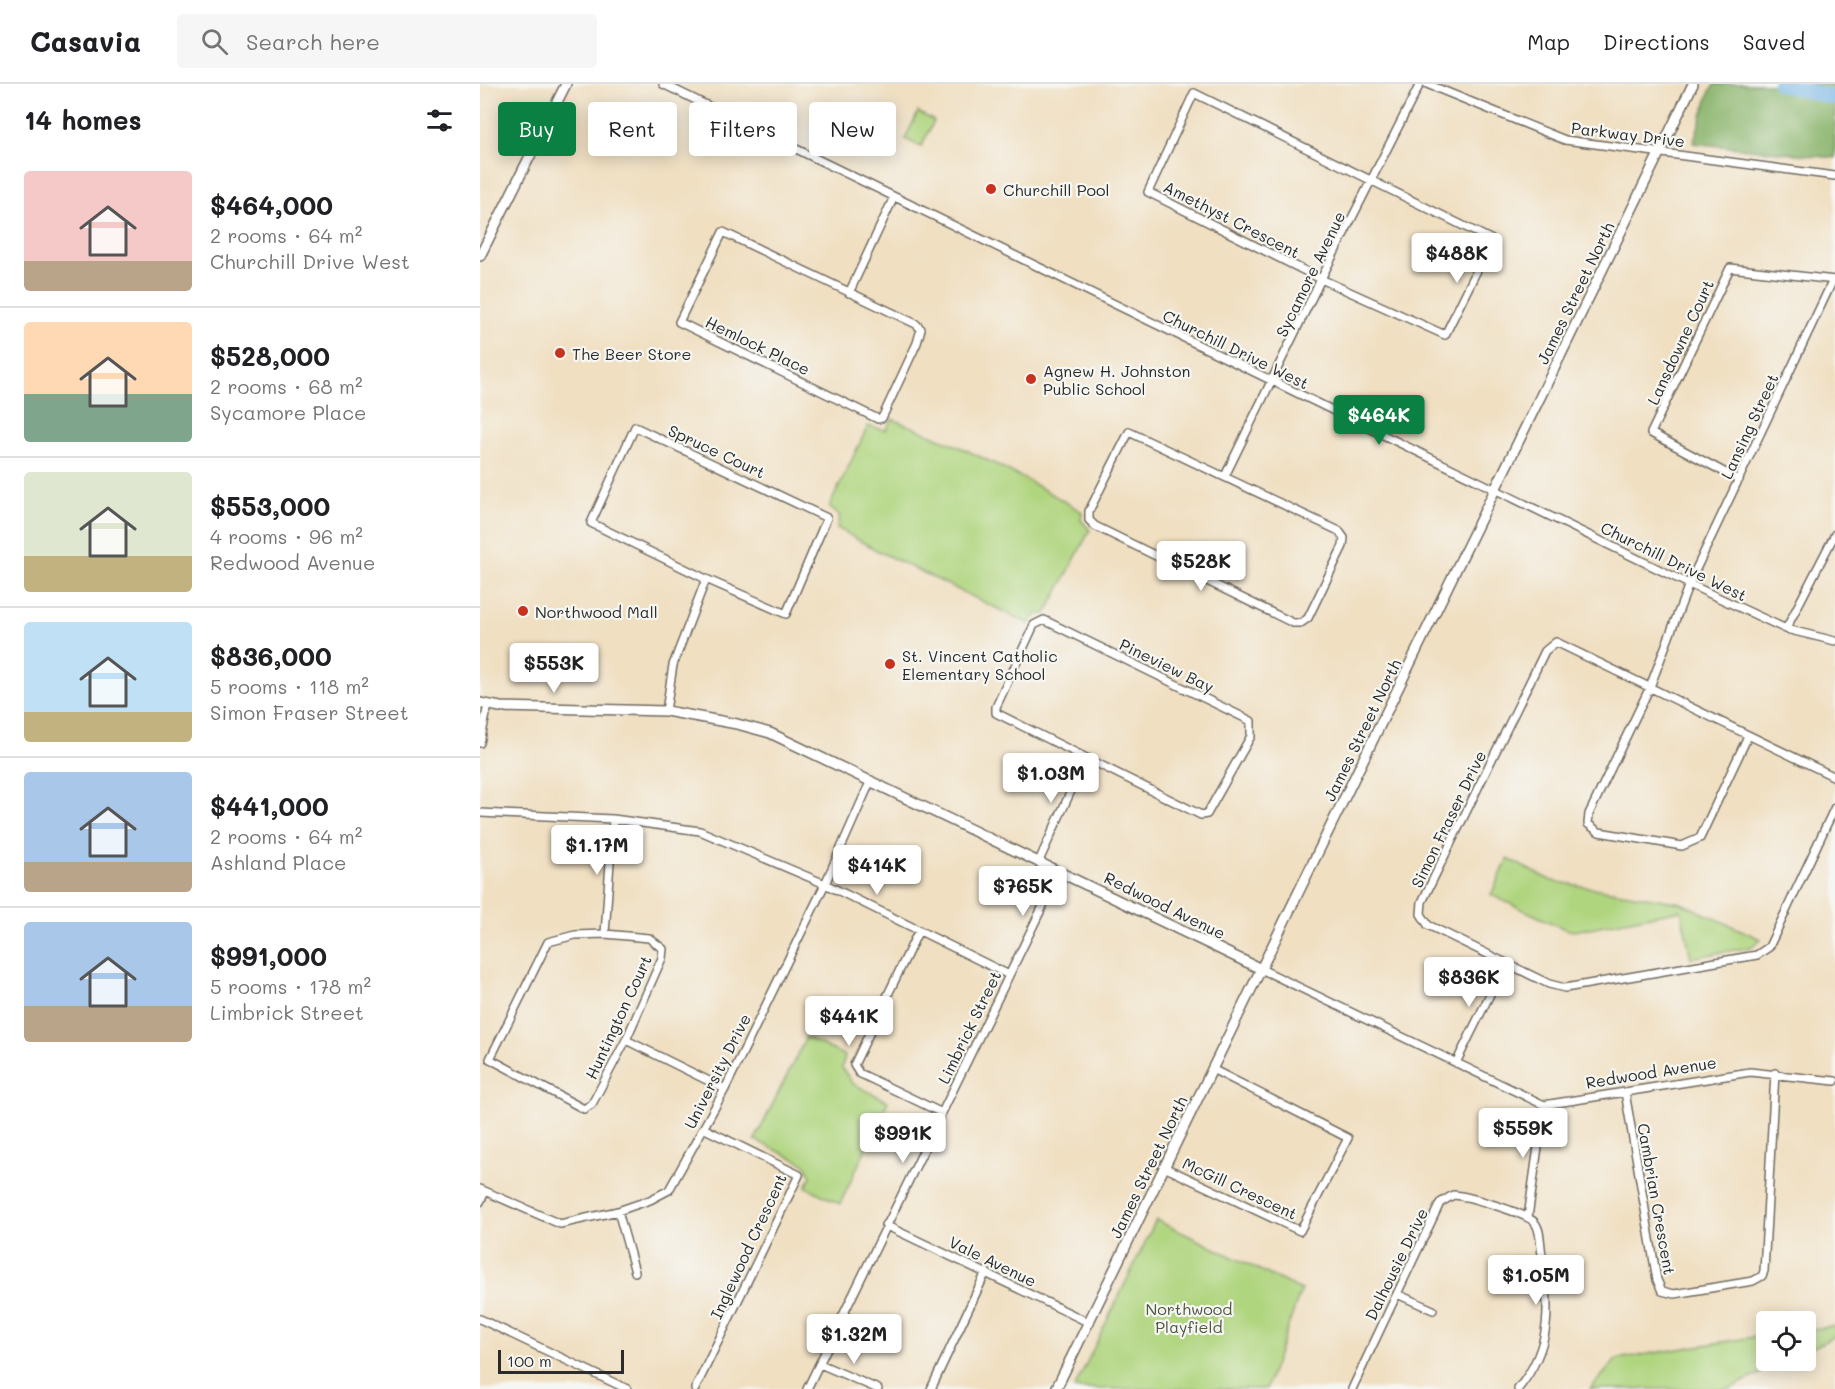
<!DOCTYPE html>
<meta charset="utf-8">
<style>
body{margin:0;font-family:Mali,sans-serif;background:#f6f6f6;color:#202124;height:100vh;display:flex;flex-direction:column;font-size:22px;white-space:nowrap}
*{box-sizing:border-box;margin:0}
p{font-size:20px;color:#757577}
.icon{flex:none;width:33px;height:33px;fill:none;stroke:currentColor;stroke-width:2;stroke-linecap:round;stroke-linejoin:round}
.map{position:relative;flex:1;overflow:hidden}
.drawer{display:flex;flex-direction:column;background:#fff;width:480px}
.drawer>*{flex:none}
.top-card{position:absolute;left:18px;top:18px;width:570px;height:54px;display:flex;gap:12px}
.controls{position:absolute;left:1276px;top:1227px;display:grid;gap:12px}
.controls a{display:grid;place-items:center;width:60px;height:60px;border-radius:6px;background:#fff;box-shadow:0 3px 15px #0003;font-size:30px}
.scale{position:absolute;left:18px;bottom:15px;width:126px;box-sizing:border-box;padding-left:6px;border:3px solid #2b2b2b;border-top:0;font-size:16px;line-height:21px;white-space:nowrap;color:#2b2b2b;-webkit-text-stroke:4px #f6f6f2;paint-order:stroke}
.price{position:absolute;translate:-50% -51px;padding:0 14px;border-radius:6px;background:#fff;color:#222;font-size:20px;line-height:39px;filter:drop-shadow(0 2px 3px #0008)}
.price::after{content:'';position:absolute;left:50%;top:36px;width:18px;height:14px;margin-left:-9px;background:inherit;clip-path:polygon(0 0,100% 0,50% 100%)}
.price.on{background:#0b8043;color:#fff}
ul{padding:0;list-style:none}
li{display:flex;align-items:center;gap:18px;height:150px;padding:0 24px}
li+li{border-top:2px solid #e0e0e0}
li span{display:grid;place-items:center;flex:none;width:168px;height:120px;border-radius:6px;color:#555}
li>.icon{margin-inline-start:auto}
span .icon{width:72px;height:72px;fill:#fffc;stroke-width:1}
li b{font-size:26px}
h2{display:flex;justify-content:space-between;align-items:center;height:72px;padding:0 24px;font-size:26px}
.pill{padding:0 21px;border-radius:6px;background:#fff;box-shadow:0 3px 15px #0003;font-size:21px;line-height:54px}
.pill.on{background:#0b8043;color:#fff}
header{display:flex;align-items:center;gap:36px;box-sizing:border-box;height:84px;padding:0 30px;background:#fff;border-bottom:2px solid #e0e0e0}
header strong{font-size:28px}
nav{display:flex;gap:33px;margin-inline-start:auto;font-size:21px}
.search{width:420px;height:54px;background:#f6f6f6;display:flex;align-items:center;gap:15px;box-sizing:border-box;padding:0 21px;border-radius:6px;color:#757577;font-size:22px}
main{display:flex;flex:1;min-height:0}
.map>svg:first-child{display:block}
</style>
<header>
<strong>Casavia</strong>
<div class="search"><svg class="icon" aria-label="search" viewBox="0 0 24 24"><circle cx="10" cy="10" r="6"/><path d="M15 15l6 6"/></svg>Search here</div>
<nav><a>Map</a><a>Directions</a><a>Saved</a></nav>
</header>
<main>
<section class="drawer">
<h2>14 homes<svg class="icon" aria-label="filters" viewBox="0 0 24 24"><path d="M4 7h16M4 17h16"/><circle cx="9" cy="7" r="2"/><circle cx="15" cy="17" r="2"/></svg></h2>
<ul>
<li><span style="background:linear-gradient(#f6c9c9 75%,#b9a48a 0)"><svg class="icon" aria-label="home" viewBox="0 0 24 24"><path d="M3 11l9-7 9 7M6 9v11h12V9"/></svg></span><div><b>$464,000</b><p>2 rooms · 64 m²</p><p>Churchill Drive West</p></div></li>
<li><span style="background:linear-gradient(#ffd9b3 60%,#7fa58c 0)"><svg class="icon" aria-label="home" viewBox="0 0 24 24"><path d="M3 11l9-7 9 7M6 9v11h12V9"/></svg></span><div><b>$528,000</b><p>2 rooms · 68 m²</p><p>Sycamore Place</p></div></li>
<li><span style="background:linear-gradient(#dfe7d0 70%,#c2b280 0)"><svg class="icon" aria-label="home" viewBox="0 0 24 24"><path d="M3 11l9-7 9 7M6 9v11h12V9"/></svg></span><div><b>$553,000</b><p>4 rooms · 96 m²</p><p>Redwood Avenue</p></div></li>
<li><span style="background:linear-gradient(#bfe0f5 75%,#c2b280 0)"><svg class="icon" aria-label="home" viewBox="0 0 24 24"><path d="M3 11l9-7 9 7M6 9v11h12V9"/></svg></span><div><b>$836,000</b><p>5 rooms · 118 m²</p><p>Simon Fraser Street</p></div></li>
<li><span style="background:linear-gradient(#a9c7e8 75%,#b9a48a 0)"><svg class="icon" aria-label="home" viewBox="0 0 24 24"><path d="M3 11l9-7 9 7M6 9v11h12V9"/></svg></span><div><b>$441,000</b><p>2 rooms · 64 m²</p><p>Ashland Place</p></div></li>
<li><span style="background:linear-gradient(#a9c7e8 70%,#b9a48a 0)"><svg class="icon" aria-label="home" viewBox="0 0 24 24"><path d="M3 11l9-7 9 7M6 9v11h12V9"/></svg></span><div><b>$991,000</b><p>5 rooms · 178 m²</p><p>Limbrick Street</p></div></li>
</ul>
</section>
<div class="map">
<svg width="1355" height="1305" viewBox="0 0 1355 1305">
<rect width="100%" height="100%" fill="#f6f6f2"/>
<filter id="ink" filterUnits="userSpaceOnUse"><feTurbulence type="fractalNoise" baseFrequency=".0167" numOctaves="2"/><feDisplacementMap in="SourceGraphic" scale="12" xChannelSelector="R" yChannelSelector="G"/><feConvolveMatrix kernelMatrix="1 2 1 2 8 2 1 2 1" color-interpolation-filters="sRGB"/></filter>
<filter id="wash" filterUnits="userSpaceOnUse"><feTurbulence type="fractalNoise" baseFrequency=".008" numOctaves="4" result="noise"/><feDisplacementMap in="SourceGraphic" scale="24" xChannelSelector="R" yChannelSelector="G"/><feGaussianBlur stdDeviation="1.35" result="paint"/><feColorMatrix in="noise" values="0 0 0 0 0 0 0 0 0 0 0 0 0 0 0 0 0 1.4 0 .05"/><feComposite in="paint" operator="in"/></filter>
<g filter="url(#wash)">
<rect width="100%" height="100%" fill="#f0dfc1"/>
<path fill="#b0d57f" stroke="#6e8055" stroke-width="1.5" d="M438,28L454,37L441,63L425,55Z
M412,335C478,360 542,391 602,428L601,436L610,446L566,530H557L549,540L398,467L357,444L360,432L349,423L388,342L406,346Z
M1028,775L1072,797L1201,819L1281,855L1271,863L1211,874L1201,826L1094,847L1085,845L1011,811Z
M326,953L365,972L362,984L373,1000L408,1017L360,1120L326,1103L331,1092L325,1080L275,1056Z
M676,1136L821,1206L786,1305H594Z
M1355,1242V1252L1326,1267V1246Z
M1287,1251V1276L1306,1277L1249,1305H1110L1137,1275Z"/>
<path fill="#8cb66e" stroke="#5c704c" stroke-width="1.5" d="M1235,0H1355V74L1213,59L1230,7Z"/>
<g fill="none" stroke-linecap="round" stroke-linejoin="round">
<path stroke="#72b4e7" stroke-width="15" d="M1300,0L1355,14"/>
</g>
</g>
<g filter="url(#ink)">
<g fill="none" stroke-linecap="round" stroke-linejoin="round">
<g stroke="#706a60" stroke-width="10">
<path id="street" d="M183,0L1209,500L1306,545L1355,557
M947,0L1085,56L1355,92
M714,9L1012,156L965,251L841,195L668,108Z
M243,148L436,240L441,245L437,259L402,334L398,335L199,238Z
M369,209L413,115
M155,343L347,434L306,530L226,495L111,439Z
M649,348L859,447L864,454L863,462L828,534L821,539H813L615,442L609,436V427Z
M745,392L841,195L940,0
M1259,396L1171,349L1250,184L1355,196
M564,536L771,637V652L727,730L721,731L516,629V623L554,541Z
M1306,545L1355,450
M186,627L193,581L226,495
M1268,652L1220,754L1202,762L1119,748L1108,740L1109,730L1170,603L1209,500L1353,196
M0,659L8,621
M1355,693L1076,558L1065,567L942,818L941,830L948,841L1069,900L1085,904L1277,871L1289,863L1355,723
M0,729L133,735L220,747L345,800L529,891
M559,777L606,674
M439,846L374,981L379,989L462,1029
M125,850L169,854L183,865L182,874L146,956L112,1020L104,1025L10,975L68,858L95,851Z
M125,850L133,735
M781,885L1064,1021L1270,988L1355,997
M146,956L245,1005
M976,979L1025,880
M1145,1008L1177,1196L1182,1207L1194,1210L1273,1197L1282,1192L1284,1187L1295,989
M684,1083L820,1147L868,1054L732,985
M0,1105L80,1140L138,1127L170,1116L189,1106L245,1005L345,800L391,696
M0,1118L5,1108
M138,1127L155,1188
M1048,1133L1064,1021
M405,1141L610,1239
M917,1210L953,1226
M0,1235L147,1305
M340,1280L398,1305
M215,1305L319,1091L225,1045
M327,1305L580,787
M451,1305L506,1188
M872,1305L960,1119L973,1111C985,1111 1049,1130 1055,1139C1061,1146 1060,1161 1062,1170C1070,1221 1073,1262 1038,1305"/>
</g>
<g stroke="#706a60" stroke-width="12">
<path id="secondary" d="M0,172L86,0
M0,619L20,623L186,627L257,640L290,649L781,885
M576,1305L1213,0"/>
</g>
<use href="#street" stroke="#fff" stroke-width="7"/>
<use href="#secondary" stroke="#fff" stroke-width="9"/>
</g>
</g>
<g fill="#c8321e" stroke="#f6f6f2" stroke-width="2">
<circle cx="511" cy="105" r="6"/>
<circle cx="80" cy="269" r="6"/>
<circle cx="551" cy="295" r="6"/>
<circle cx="43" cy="527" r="6"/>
<circle cx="410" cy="580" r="6"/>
</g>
<g text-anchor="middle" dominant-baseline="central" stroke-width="4.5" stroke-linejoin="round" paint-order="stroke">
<g font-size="16" fill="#2b2b2b" stroke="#f6f6f2">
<text transform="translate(1148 50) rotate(7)">Parkway Drive</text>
<text transform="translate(752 135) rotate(27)">Amethyst Crescent</text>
<text transform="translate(830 190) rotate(-64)">Sycamore Avenue</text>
<text transform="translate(1095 209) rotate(-64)">James Street North</text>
<text transform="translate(1200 258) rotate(-65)">Lansdowne Court</text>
<text transform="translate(278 261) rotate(26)">Hemlock Place</text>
<text transform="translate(756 265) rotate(26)">Churchill Drive West</text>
<text transform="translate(1269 342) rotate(-65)">Lansing Street</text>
<text transform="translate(237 367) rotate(25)">Spruce Court</text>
<text transform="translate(1194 477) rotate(26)">Churchill Drive West</text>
<text transform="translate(687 581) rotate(26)">Pineview Bay</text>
<text transform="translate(882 646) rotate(-64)">James Street North</text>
<text transform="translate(968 735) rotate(-64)">Simon Fraser Drive</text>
<text transform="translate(685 821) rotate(26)">Redwood Avenue</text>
<text transform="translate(138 933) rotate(-65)">Huntington Court</text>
<text transform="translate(489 943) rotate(-64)">Limbrick Street</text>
<text transform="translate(237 987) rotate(-63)">University Drive</text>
<text transform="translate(1171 988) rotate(-9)">Redwood Avenue</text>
<text transform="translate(668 1083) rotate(-64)">James Street North</text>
<text transform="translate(760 1104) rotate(25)">McGill Crescent</text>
<text transform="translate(1177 1115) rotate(80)">Cambrian Crescent</text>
<text transform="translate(268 1162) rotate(-65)">Inglewood Crescent</text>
<text transform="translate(513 1177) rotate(26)">Vale Avenue</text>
<text transform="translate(916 1180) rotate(-64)">Dalhousie Drive</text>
</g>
<g font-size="16" fill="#2b2b2b" stroke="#f6f6f2" text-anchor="start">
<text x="523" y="105">Churchill Pool</text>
<text x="92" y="269">The Beer Store</text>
<text x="563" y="286">Agnew H. Johnston<tspan x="563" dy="18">Public School</tspan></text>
<text x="55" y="527">Northwood Mall</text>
<text x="422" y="571">St. Vincent Catholic<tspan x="422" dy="18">Elementary School</tspan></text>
</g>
<g font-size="16" fill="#4c5640" stroke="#f6f6f2">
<text x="709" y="1224">Northwood<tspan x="709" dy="18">Playfield</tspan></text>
</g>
</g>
</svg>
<div class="controls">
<a><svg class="icon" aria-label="locate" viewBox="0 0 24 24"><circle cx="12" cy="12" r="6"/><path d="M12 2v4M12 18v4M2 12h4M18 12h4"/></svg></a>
</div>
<div class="scale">100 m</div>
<b class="price" style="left:977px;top:200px">$488K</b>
<b class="price on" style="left:899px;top:362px">$464K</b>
<b class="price" style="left:721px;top:508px">$528K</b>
<b class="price" style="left:74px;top:610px">$553K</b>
<b class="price" style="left:571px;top:720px">$1.03M</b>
<b class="price" style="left:117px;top:792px">$1.17M</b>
<b class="price" style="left:397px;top:812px">$414K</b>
<b class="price" style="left:543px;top:833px">$765K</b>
<b class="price" style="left:989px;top:924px">$836K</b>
<b class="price" style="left:369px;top:963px">$441K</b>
<b class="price" style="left:1043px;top:1075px">$559K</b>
<b class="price" style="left:423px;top:1080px">$991K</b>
<b class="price" style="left:1056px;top:1222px">$1.05M</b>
<b class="price" style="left:374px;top:1281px">$1.32M</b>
<div class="top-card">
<a class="pill on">Buy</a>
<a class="pill">Rent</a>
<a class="pill">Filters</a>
<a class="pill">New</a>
</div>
</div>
</main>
